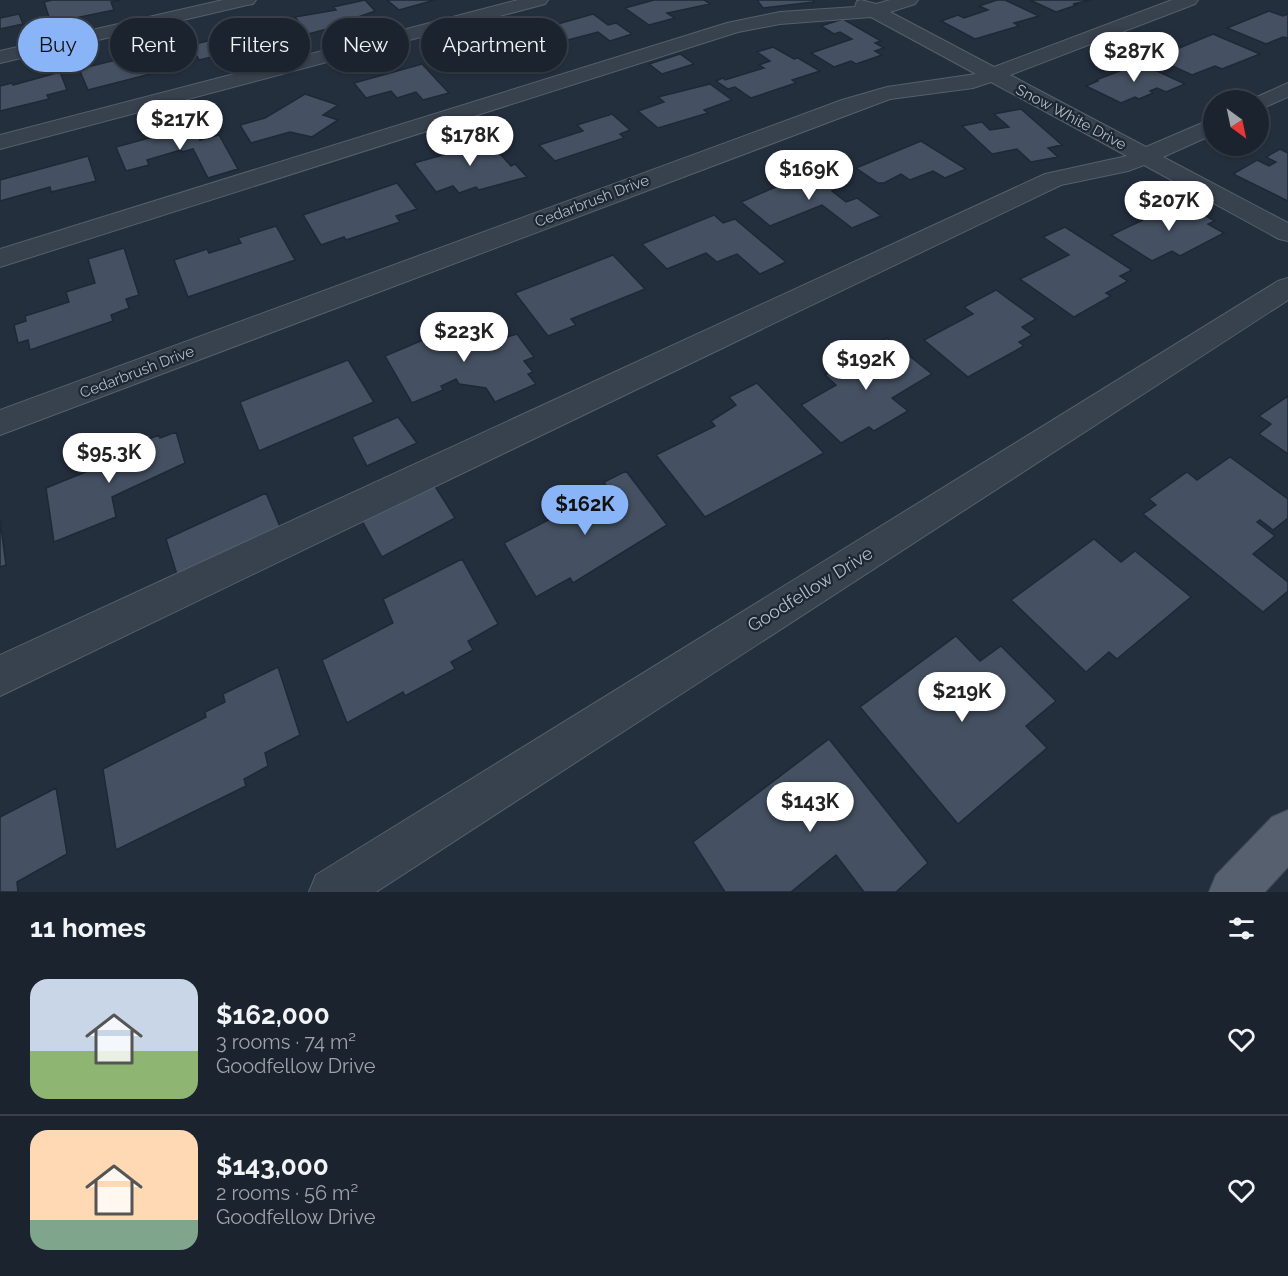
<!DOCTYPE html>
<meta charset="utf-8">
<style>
body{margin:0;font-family:Raleway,sans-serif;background:#282f3a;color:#f1f3f6;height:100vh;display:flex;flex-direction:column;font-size:22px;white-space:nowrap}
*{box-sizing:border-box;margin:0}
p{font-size:20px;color:#a0a4aa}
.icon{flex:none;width:33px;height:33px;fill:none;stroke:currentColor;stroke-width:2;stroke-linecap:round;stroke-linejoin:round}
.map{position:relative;height:892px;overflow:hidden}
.side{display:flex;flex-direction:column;background:#1b232e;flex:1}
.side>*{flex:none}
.hud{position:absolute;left:18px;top:18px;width:600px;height:54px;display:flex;gap:12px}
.needle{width:39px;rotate:147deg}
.buttons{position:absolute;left:1203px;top:90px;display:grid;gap:12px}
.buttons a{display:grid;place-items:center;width:66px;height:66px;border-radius:50%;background:#1b232e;box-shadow:0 2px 4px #0004,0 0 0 2px #39404a;font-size:30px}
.price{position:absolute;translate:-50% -51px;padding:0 14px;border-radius:21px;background:#fff;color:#222;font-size:20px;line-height:39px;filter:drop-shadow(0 2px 3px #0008)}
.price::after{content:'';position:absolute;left:50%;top:36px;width:18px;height:14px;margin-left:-9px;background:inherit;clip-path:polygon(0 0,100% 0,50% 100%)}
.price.current{background:#8ab4f8;color:#111}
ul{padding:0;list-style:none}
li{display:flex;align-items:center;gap:18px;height:150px;padding:0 30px}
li+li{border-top:2px solid #39404a}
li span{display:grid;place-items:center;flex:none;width:168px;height:120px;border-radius:18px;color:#555}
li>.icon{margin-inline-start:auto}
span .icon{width:72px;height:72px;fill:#fffc;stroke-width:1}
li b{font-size:26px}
h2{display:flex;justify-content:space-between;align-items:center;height:72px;padding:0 30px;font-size:26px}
.tag{padding:0 21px;border-radius:27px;background:#1b232e;box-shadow:0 2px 4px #0004,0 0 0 2px #39404a;font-size:21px;line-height:54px}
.tag.current{background:#8ab4f8;color:#111}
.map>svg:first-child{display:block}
</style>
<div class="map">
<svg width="1288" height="892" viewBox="0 0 1288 892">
<rect width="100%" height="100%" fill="#242f3e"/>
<path fill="#455162" stroke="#1f2835" stroke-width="1.5" d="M52,0H121L111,2L114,10L51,23L44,2Z
M365,0L375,11L330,27L331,28L308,34L295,17L336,10L333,7Z
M387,0H435L399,10Z
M654,0H704L710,4L667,13L675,18L649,25L625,8Z
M757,0H813L814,2L763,8Z
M997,0H1005L1039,16L1014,23L1019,26L975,39L941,21L958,15L964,18L988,10L979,6Z
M1030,0H1091L1073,4L1077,5L1056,12Z
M1269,11L1283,16L1288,14V38L1283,37L1266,44L1227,28Z
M19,14L23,24L0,29V18Z
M593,14L608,25L616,23L632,34L610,41L598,32L549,45L533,31Z
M843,19L881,41L875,43L884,48L875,51L882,55L856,64L851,61L834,67L811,53L852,39L840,32L834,34L821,26Z
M248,31L259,46L199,60L191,45Z
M1213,34L1260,54L1222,69L1215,66L1192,75L1155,58Z
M509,38L521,50L470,63L465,57L450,61L444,55Z
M169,47L176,59L162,63L166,70L88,90L79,69Z
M773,47L794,59L798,58L820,71L792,80L796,83L751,98L735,87L728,89L716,81L723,78L725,80L764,68L759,65L770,61L757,52Z
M680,54L694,64L662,74L649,64Z
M1140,63L1185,84L1166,92L1157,88L1150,91L1153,93L1139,99L1135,97L1121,103L1086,86L1098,81L1096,80Z
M422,64L449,93L423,100L416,92L397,98L391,91L366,98L354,83Z
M60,72L67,90L47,95L49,99L0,111V86L12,83L13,85Z
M710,84L732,100L704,110L708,113L658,128L638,111L664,102L658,97Z
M305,94L338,105L323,115L338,120L312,137L290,132L251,143L240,125L265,118Z
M1021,109L1062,145L1048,148L1058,157L1031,162L1017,149L992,154L962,126L982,122L990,130L1009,127L994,114Z
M612,114L630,130L620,134L624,138L555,161L539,145L583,131L577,125Z
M193,126L200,140L219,135L238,169L208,178L193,149L182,152L181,150L147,160L149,165L126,171L116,147Z
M486,135L488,137L497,135L505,143L494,147L511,166L515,164L527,177L479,190L476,187L459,193L453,186L436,192L414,163L457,151L452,145Z
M921,141L966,169L945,178L933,171L910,180L901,174L884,183H878L856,168Z
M1280,149L1288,153V201L1233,174L1257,160L1269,166L1276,162L1266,157Z
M88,156L96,181L51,192L50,187L0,201V180Z
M827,169L848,185L832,191L846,202L857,198L881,216L852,228L822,205L770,226L741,202L796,178L799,180Z
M397,183L417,209L396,216L400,222L346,240L344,237L321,245L303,215Z
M1181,202L1215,221L1208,224L1224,233L1180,256L1172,251L1152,261L1111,235Z
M714,215L723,223L735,219L786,262L760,274L737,254L717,262L706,253L667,269L642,244Z
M276,226L295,260L188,297L174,260L207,249L209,253L241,243L238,238Z
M1065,227L1132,270L1120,276L1128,281L1106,293L1111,296L1074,317L1020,279L1069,255L1043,237Z
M124,248L139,295L126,299L129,308L111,315L113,321L30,350L28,340L18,343L14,325L26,321L25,316L69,302L66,292L95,283L88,259Z
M613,255L645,289L571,319L576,325L548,336L515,293Z
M996,290L1036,319L1022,327L1032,335L1019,342L1024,346L968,377L924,340L973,314L964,307Z
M482,320L494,337L504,333L507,337L517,334L534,357L524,361L533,372L528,374L536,384L495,402L486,388L459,384L456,379L441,386L443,390L412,403L385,356L430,337L432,342Z
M887,338L932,374L892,398L908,411L874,431L869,427L841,443L801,405L836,385L825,375Z
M348,360L374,402L259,451L240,402Z
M757,383L824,453L705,517L656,455L715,426L711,421L736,405L729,397Z
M1288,396V454L1259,434L1271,424L1259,416Z
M398,417L417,443L367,466L352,437Z
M176,432L185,463L112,497L116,517L54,542L46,488L88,471L87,463L159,435L160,438Z
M1230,457L1288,499V518L1273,530L1260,520L1257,522L1275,536L1253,554L1288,582V591L1263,612L1143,514L1156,505L1149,499L1187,472L1197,480Z
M626,471L667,525L573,583L570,578L536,597L504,543L608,489L604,482Z
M433,483L455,518L382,557L361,519Z
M266,493L281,529L178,578L166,539Z
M0,520L6,565L0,567Z
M1094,539L1121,562L1135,551L1191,597L1117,659L1109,652L1086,672L1011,600Z
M462,559L498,624L468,641L473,650L451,662L455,669L405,696L403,692L347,723L322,660L393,623L383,599Z
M956,636L980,661L1001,646L1056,701L1026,726L1047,748L958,824L860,707Z
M278,667L300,735L265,753L268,766L244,779L246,786L116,850L103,769L206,717L205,712L225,702L223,694Z
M829,739L928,863L896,892H864L836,855L791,892H725L693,842Z
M56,788L67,854L17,882L18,892H0V817Z"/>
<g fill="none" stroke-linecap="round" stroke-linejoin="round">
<g stroke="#565f6c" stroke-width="2">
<path id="minor" d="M223,0H256L253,4L247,5L0,63V51Z
M518,0H548L545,4L0,149V135Z
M861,0L876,4L890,0H918L915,4L890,12L994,67L1172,0H1198L1195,4L1010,75L1146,147L1214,118V134L1163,157L1288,223V241L1279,239L1144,165L1128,171L1061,185L0,696V655L1045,174L1127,156L991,82L973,88L890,99L0,435V410L842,100L887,87L976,74L871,17L780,24L738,32L0,267V249L727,23L780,12L855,7L857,1Z
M1288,83V97L1258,110V100H1250Z
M1288,278V300L376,892H309L316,875L1278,281Z"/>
</g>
<g stroke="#414a57" stroke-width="2">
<path id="major" d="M1288,810V867L1265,892H1209L1216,875L1272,817Z"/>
</g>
<use href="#minor" fill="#38414e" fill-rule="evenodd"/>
<use href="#major" fill="#56606e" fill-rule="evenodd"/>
</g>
<g text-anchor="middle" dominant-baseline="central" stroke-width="4.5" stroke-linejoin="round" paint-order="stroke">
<g font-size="15" fill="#b4bcc9" stroke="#1d2633">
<text transform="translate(1071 117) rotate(28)">Snow White Drive</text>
<text transform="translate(592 201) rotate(-21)">Cedarbrush Drive</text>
<text transform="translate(137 372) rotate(-21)">Cedarbrush Drive</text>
</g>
<g font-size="18" fill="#b4bcc9" stroke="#1d2633">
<text transform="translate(810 589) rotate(-32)">Goodfellow Drive</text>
</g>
</g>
</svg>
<div class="buttons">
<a><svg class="needle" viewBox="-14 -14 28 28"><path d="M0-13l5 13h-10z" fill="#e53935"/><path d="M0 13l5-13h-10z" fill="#a0a4aa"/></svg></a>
</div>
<b class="price" style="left:1134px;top:83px">$287K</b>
<b class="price" style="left:180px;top:151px">$217K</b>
<b class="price" style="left:470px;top:167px">$178K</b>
<b class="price" style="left:809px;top:201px">$169K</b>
<b class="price" style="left:1169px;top:232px">$207K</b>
<b class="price" style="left:464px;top:363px">$223K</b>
<b class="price" style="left:866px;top:391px">$192K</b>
<b class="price" style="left:109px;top:484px">$95.3K</b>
<b class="price current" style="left:585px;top:536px">$162K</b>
<b class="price" style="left:962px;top:723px">$219K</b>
<b class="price" style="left:810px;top:833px">$143K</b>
<div class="hud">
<a class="tag current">Buy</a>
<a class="tag">Rent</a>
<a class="tag">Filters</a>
<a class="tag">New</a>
<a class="tag">Apartment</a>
</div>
</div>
<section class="side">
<h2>11 homes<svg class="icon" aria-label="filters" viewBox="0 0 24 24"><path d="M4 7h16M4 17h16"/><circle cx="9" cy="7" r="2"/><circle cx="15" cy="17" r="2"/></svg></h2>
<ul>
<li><span style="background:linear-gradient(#c9d6e8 60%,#8fb573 0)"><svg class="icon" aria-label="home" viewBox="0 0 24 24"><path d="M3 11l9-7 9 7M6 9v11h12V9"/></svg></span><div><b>$162,000</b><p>3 rooms · 74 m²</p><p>Goodfellow Drive</p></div><svg class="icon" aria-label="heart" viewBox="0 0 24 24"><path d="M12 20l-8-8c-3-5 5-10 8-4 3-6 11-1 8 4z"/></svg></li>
<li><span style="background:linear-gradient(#ffd9b3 75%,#7fa58c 0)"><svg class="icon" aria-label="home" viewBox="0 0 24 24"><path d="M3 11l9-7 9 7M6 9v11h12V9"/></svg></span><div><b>$143,000</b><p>2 rooms · 56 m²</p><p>Goodfellow Drive</p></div><svg class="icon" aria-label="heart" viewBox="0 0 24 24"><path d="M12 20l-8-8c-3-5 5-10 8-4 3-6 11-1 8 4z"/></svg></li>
</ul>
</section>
